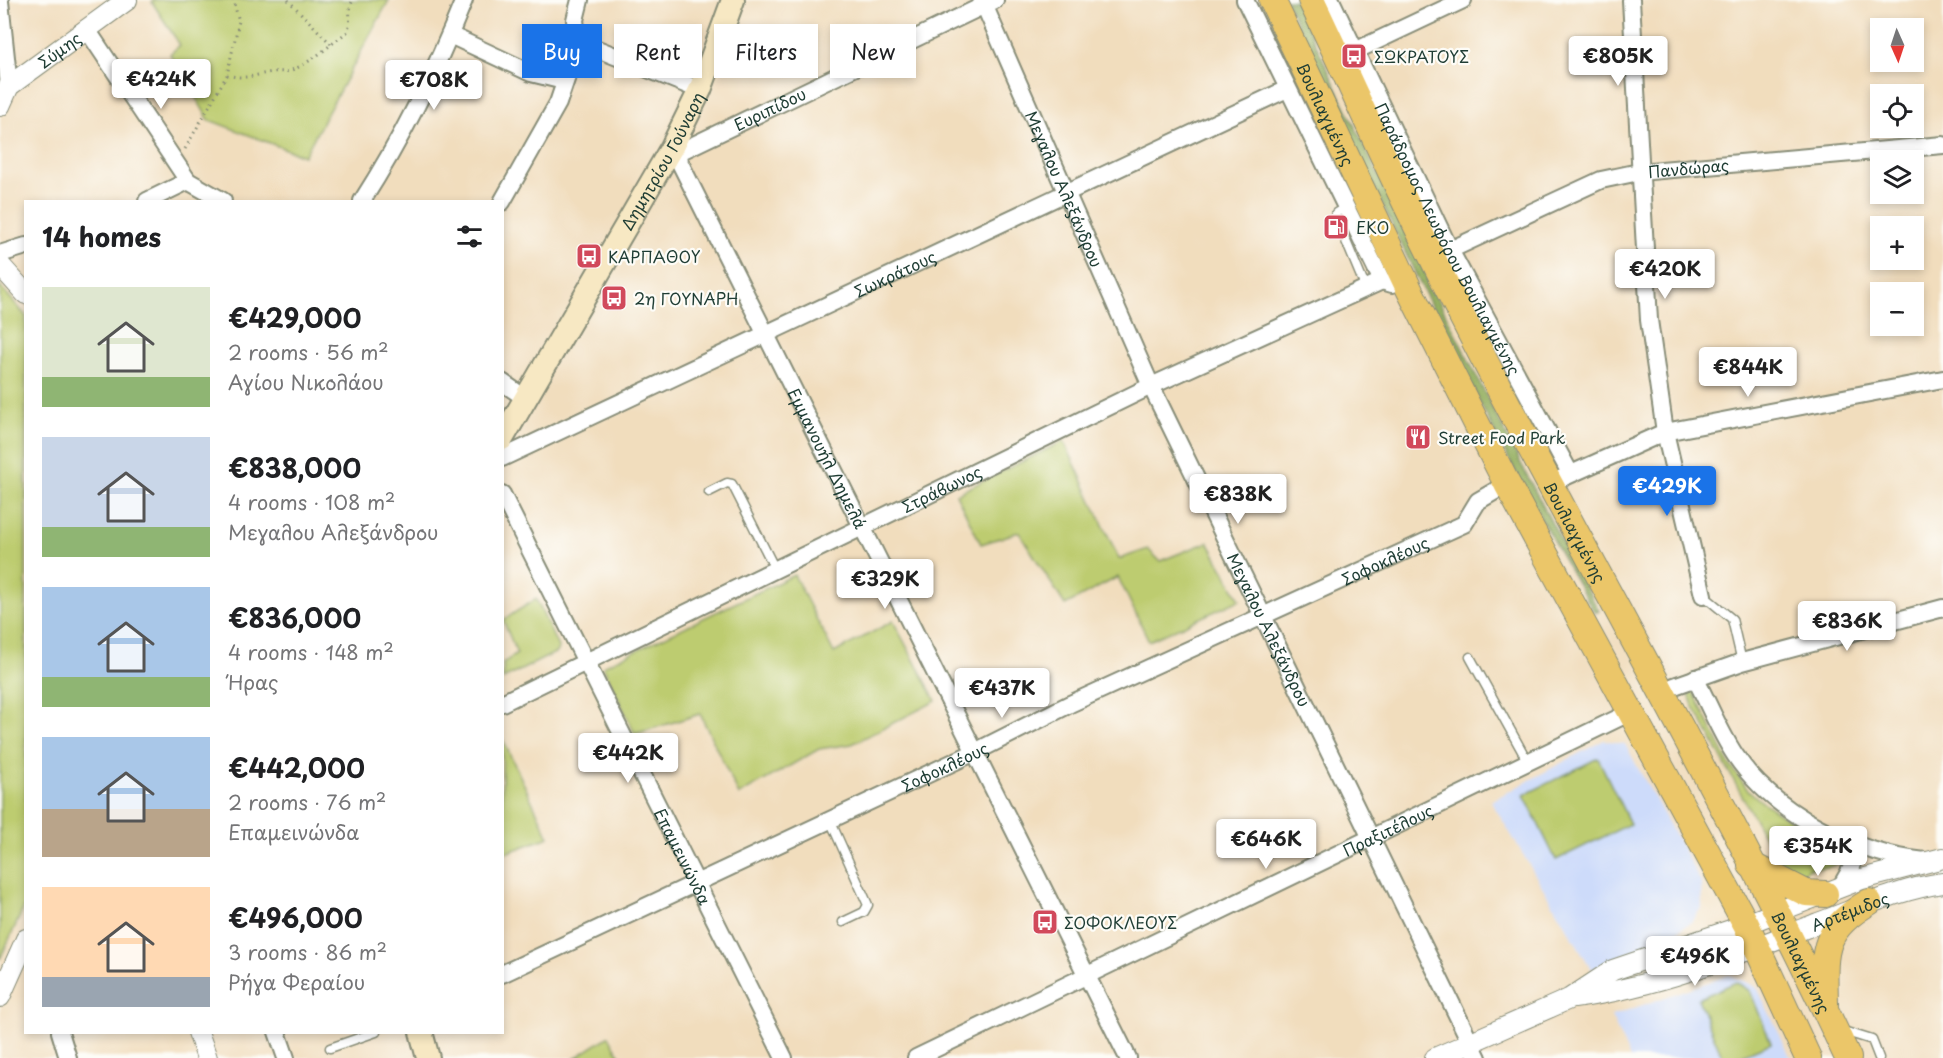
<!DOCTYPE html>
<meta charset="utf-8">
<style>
body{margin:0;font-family:"Playpen Sans",sans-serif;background:#f2f2f2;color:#202124;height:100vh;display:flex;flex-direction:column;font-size:22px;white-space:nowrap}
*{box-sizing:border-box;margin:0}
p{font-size:20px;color:#757577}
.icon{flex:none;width:33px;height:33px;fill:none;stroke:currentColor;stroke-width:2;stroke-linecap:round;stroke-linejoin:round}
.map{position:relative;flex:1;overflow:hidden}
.drawer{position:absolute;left:24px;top:200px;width:480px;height:834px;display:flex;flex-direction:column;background:#fff;border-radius:0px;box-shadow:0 3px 9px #0003}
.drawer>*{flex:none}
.top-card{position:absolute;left:522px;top:24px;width:570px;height:54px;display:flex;gap:12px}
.needle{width:39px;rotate:177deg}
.buttons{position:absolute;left:1870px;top:18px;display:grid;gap:12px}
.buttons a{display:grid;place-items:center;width:54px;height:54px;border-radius:0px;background:#fff;box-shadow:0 3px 9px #0003;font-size:30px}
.price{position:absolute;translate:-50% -51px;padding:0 14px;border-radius:6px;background:#fff;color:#222;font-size:20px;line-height:39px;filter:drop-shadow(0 2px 3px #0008)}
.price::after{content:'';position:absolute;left:50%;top:36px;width:18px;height:14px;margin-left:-9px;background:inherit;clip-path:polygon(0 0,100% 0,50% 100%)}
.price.current{background:#1a73e8;color:#fff}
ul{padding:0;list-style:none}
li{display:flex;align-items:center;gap:18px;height:150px;padding:0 18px}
li span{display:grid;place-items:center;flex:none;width:168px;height:120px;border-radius:0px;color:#555}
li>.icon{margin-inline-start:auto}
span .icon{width:72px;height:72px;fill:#fffc;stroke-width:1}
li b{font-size:26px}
h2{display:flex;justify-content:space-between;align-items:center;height:72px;padding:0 18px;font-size:26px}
.pill{padding:0 21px;border-radius:0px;background:#fff;box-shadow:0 3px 9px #0003;font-size:21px;line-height:54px}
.pill.current{background:#1a73e8;color:#fff}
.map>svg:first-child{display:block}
</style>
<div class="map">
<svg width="1943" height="1058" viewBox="0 0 1943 1058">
<rect width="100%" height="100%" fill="#fdfcf7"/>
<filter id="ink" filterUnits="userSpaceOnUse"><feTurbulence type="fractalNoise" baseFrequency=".0167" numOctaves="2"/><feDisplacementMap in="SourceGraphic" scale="12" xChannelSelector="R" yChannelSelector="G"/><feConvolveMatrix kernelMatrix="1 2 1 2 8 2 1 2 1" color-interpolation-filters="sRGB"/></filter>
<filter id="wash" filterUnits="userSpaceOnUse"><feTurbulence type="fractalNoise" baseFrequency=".008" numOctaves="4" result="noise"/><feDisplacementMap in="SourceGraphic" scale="24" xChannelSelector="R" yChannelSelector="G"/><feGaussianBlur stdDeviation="1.35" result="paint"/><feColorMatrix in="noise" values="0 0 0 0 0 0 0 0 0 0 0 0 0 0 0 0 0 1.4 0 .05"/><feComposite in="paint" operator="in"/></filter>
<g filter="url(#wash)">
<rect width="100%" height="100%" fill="#f1ddbd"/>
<path fill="#cddbfa" d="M1604,740L1625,744L1701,882L1702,907L1691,922L1676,932L1592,970L1491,801Z
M1729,975L1757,987L1791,1058H1630L1611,1016Z"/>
<path fill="#bdcc6f" stroke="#6e8452" stroke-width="1.5" d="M153,0H389L304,156L209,120L170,54L180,45L152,2Z
M0,286L26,316V903L0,959Z
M1064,441L1119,559L1148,549L1160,561L1208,542L1240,600L1149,641L1118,577L1065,605L1019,532L981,544L956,494Z
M794,575L834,653L893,621L936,701L852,744L819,749L739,795L700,714L635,734L603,666Z
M536,599L558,647L557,652L503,679V663L517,654L503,620Z
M1691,687L1728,762L1747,789L1762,802L1839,853L1845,865L1840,863C1836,863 1834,865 1831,866C1818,871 1811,860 1801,878L1780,866L1692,703L1687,689Z
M502,738L549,837L503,854H502Z
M1598,758L1630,824L1556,860L1524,795Z
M1736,982L1750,991L1771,1043L1735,1058H1723L1698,999Z
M609,1036L621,1058H575Z"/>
<path fill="#96b062" stroke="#5a764b" stroke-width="1.5" d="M1286,0H1295C1392,206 1490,411 1599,611L1595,613C1478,417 1384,207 1286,0Z"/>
</g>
<g filter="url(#ink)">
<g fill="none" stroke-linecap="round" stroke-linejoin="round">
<g stroke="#888d78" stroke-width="11">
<path id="service" d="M1335,216L1336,213L1346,207
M1343,234L1366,289
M709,492L727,483L732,484L775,569
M1703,595L1732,619L1742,662
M1470,657L1528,762
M830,820L868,905L864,912L843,922
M1840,1030L1872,1040L1879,1058
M330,1048L376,1032"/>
</g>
<g stroke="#888d78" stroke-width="20">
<g id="minor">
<path id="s1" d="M982,0L1151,386L1478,1058"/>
<path d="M1245,0L1382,281L1392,284"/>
<path id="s2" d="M1331,0L1450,250L1570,473"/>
<path d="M1631,0L1649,320L1665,432L1703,595"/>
<path d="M0,1L9,86"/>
<path d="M88,31L188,181L223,201"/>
<path d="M450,35L531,73L564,81"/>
<path d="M578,44L590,46L700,90"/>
<path d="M1355,51L1463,0"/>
<path id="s3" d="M672,147L1128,1058"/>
<path id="s4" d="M675,154L995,0"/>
<path d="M147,201L188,181"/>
<path d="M362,201C403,137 436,70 464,0"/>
<path d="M502,202L558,103L578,44L575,20L580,0"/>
<path id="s5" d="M1450,250L1601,180L1639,172L1943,145"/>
<path d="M0,254L26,246"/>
<path d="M502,382L525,398"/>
<path id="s6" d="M502,458L1287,89"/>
<path d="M1560,479L1665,432L1943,379"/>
<path id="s7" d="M502,494L784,1058"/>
<path d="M1695,678C1709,704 1719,731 1735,755C1775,815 1856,854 1925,861"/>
<path d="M1663,690L1742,662L1943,608"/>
<path id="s8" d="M502,703L1151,386L1382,281"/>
<path d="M1840,888L1852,867L1849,844"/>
<path id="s9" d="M502,974L975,752L1070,704L1464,524L1478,501L1507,484"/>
<path d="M60,1032L68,1058"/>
<path d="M277,1032L286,1058"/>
<path id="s10" d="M916,1058L1631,712"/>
</g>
</g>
<g stroke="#888d78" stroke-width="22">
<g id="tertiary">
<path id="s11" d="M0,106L9,86L127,0"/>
<path d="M0,265L26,294"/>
<path d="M0,997L26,939"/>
<path id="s12" d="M1574,998C1658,987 1739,954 1818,923C1859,908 1899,889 1943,883"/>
<path d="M198,1032L207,1058"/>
<path d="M1435,1058L1569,999L1613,970L1728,931L1862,879L1943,858"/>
</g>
</g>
<g stroke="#888d78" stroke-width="26">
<g id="secondary">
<path id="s13" d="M502,439L672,147L700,90L733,0"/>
<path d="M421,1032L428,1058"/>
</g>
</g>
<g stroke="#888d78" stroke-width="28">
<g id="primary">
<path id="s14" d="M1272,0L1410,291L1507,484L1746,924L1808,1058"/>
<path id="s15" d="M1311,0C1352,86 1390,174 1433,259C1567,528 1721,786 1848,1058"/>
<path d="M1751,865L1806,893L1825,894"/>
<path d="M1825,1004C1824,952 1820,931 1869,902"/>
</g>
</g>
<path stroke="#888d78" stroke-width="3" stroke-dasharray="1.5 4.5" stroke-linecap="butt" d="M288,0L331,44
M227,75C245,80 255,75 273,72C280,71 286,73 292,70C312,62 330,45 347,32C352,21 347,11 353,0
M185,149L227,75L239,21L233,0"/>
<use href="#service" stroke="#fff" stroke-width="8"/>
<use href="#minor" stroke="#fff" stroke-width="16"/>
<use href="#tertiary" stroke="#fff" stroke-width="20"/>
<use href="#secondary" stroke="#f7e8c3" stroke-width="22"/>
<use href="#primary" stroke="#ebc669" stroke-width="26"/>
</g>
</g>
<defs>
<g id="bus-square" transform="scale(1.35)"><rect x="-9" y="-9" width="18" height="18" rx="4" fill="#d1495b" stroke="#fdfcf7"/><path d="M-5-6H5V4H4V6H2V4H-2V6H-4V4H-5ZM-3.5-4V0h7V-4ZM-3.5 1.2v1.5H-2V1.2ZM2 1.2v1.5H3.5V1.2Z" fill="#fff"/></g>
<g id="fuel-square" transform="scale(1.35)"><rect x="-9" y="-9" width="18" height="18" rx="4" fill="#d1495b" stroke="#fdfcf7"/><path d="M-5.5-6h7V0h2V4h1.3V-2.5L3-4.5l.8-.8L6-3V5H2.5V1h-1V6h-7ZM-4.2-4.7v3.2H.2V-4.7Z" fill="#fff"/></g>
<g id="restaurant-square" transform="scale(1.35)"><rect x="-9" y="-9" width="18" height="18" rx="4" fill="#d1495b" stroke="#fdfcf7"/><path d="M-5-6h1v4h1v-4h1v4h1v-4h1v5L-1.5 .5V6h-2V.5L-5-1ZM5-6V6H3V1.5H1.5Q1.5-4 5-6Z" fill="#fff"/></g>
</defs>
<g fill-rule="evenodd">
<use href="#bus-square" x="1354" y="56"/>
<use href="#fuel-square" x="1336" y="227"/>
<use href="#bus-square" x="589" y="256"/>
<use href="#bus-square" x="614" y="298"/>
<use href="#restaurant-square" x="1418" y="437"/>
<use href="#bus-square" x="1045" y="922"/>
</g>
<g text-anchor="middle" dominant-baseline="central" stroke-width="4.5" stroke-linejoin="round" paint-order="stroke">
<g font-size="16" fill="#1f3d34" stroke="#fdfcf7">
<text stroke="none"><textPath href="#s11" startOffset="84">Σύμης</textPath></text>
<text stroke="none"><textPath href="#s4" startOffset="105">Ευριπίδου</textPath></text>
<text stroke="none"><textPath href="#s14" startOffset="126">Βουλιαγμένης</textPath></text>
<text stroke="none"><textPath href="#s13" startOffset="321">Δημητρίου Γούναρη</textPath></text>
<text stroke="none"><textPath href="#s5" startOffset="255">Πανδώρας</textPath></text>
<text stroke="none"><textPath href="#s1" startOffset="206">Μεγαλου Αλεξάνδρου</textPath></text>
<text stroke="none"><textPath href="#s2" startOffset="266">Παράδρομος Λεωφόρου Βουλιαγμένης</textPath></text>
<text stroke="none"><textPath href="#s6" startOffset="434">Σωκράτους</textPath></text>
<text stroke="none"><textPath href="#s3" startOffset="348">Εμμανουήλ Δημελά</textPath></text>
<text stroke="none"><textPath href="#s8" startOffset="489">Στράβωνος</textPath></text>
<text stroke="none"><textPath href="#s15" startOffset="594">Βουλιαγμένης</textPath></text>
<text stroke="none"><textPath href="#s9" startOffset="975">Σοφοκλέους</textPath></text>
<text stroke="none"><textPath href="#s1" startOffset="692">Μεγαλου Αλεξάνδρου</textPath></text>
<text stroke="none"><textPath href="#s9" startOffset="489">Σοφοκλέους</textPath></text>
<text stroke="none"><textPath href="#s10" startOffset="524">Πραξιτέλους</textPath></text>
<text stroke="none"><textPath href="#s7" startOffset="405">Επαμεινώνδα</textPath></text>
<text stroke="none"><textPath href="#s12" startOffset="290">Αρτέμιδος</textPath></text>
<text stroke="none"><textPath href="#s15" startOffset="1080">Βουλιαγμένης</textPath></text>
</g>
<g font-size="16" fill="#1f3d34" stroke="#fdfcf7" text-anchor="start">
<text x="1374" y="56">ΣΩΚΡΑΤΟΥΣ</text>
<text x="1356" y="227">EKO</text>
<text x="608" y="256">ΚΑΡΠΑΘΟΥ</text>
<text x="634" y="298">2η ΓΟΥΝΑΡΗ</text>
<text x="1438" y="437">Street Food Park</text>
<text x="1064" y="922">ΣΟΦΟΚΛΕΟΥΣ</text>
</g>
</g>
</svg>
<div class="buttons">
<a><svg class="needle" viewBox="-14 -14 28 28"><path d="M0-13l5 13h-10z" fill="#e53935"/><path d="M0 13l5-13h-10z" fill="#757577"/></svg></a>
<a><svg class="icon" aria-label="locate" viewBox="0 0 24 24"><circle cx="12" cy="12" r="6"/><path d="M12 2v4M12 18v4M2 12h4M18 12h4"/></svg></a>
<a><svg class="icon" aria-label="layers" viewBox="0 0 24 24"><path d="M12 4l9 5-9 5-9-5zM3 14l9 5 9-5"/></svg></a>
<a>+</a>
<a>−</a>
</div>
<b class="price" style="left:1618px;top:87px">€805K</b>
<b class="price" style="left:161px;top:110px">€424K</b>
<b class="price" style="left:434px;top:111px">€708K</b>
<b class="price" style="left:1665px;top:300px">€420K</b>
<b class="price" style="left:1748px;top:398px">€844K</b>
<b class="price current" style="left:1667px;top:517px">€429K</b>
<b class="price" style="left:1238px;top:525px">€838K</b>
<b class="price" style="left:885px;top:610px">€329K</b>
<b class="price" style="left:1847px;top:652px">€836K</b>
<b class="price" style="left:1002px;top:719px">€437K</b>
<b class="price" style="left:628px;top:784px">€442K</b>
<b class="price" style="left:1266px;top:870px">€646K</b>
<b class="price" style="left:1818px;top:877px">€354K</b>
<b class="price" style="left:1695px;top:987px">€496K</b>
<div class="top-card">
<a class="pill current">Buy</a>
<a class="pill">Rent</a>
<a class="pill">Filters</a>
<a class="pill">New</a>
</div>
<section class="drawer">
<h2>14 homes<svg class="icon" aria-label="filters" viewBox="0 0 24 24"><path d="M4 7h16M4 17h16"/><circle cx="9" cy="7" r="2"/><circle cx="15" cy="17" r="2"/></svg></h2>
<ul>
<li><span style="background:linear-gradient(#dfe7d0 75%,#8fb573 0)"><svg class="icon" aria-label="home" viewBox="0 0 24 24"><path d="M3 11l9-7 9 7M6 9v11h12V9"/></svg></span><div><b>€429,000</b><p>2 rooms · 56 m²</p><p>Αγίου Νικολάου</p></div></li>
<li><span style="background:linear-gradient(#c9d6e8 75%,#8fb573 0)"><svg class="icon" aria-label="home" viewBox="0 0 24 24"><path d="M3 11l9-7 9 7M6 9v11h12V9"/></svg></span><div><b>€838,000</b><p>4 rooms · 108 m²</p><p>Μεγαλου Αλεξάνδρου</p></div></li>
<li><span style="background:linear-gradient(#a9c7e8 75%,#8fb573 0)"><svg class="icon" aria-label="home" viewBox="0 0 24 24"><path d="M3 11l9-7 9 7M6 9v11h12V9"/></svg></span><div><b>€836,000</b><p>4 rooms · 148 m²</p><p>Ήρας</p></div></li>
<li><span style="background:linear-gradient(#a9c7e8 60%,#b9a48a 0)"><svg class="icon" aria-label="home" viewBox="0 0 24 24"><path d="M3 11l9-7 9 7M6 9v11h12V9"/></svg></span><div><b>€442,000</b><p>2 rooms · 76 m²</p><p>Επαμεινώνδα</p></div></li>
<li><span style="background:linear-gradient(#ffd9b3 75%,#9aa5b1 0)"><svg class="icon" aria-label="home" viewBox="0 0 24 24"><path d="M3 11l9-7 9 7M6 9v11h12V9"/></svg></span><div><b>€496,000</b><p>3 rooms · 86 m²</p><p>Ρήγα Φεραίου</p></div></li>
</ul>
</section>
</div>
